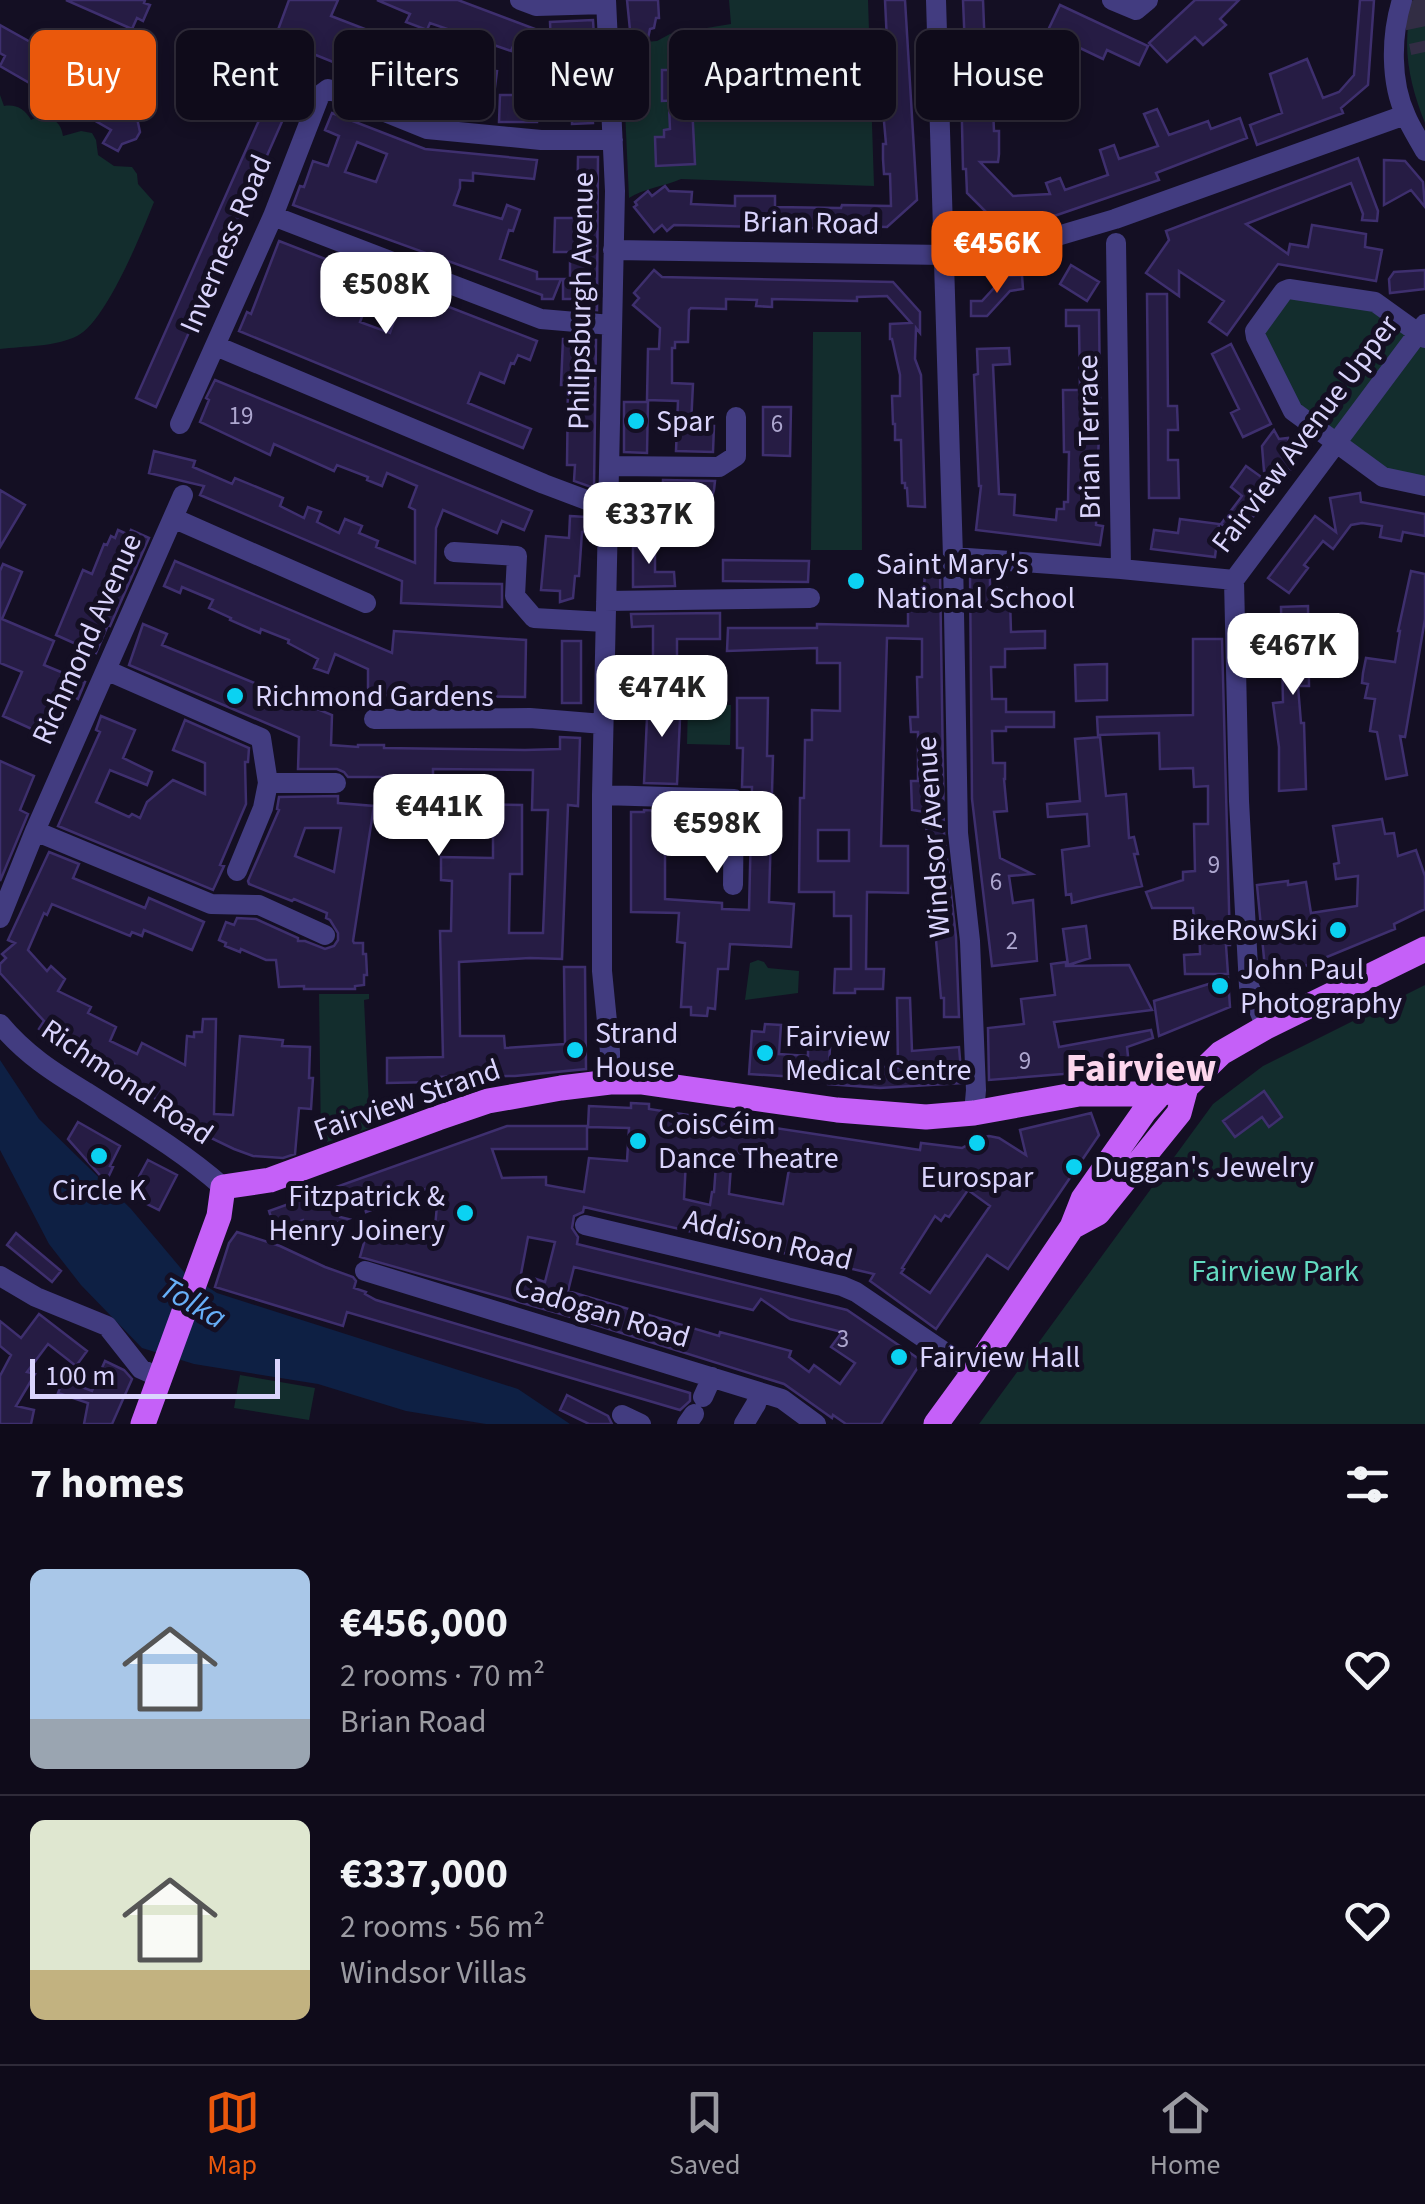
<!DOCTYPE html>
<meta charset="utf-8">
<style>
body{margin:0;font-family:"Source Sans 3",sans-serif;background:#181423;color:#f1f3f6;height:100vh;display:flex;flex-direction:column;font-size:38px;white-space:nowrap}
*{box-sizing:border-box;margin:0}
p{font-size:32px;color:#9b9ba2}
.icon{flex:none;width:55px;height:55px;fill:none;stroke:currentColor;stroke-width:2;stroke-linecap:round;stroke-linejoin:round}
.map{position:relative;height:1424px;overflow:hidden}
.drawer{display:flex;flex-direction:column;background:#0f0b1a;flex:1}
.drawer>*{flex:none}
.top-card{position:absolute;left:30px;top:30px;width:1365px;height:90px;display:flex;gap:20px}
.scale{position:absolute;left:30px;bottom:25px;width:250px;box-sizing:border-box;padding-left:10px;border:5px solid #dad4fd;border-top:0;font-size:28px;line-height:35px;white-space:nowrap;color:#dad4fd;-webkit-text-stroke:8px #140f23;paint-order:stroke}
.price{position:absolute;translate:-50% -85px;padding:0 22px;border-radius:20px;background:#fff;color:#222;font-size:32px;line-height:65px;filter:drop-shadow(0 2px 5px #0008)}
.price::after{content:'';position:absolute;left:50%;top:60px;width:30px;height:22px;margin-left:-15px;background:inherit;clip-path:polygon(0 0,100% 0,50% 100%)}
.price.current{background:#ea580c;color:#fff}
ul{padding:0;list-style:none}
li{display:flex;align-items:center;gap:30px;height:250px;padding:0 30px}
li+li{border-top:2px solid #2f2b39}
li span{display:grid;place-items:center;flex:none;width:280px;height:200px;border-radius:15px;color:#555}
li>.icon{margin-inline-start:auto}
span .icon{width:120px;height:120px;fill:#fffc;stroke-width:1}
li b{font-size:42px}
h2{display:flex;justify-content:space-between;align-items:center;height:120px;padding:0 30px;font-size:42px}
.pill{padding:0 35px;border-radius:15px;background:#0f0b1a;box-shadow:0 5px 15px #0003,0 0 0 2px #2f2b39;font-size:35px;line-height:90px}
.pill.current{background:#ea580c;color:#fff}
.tabs{display:flex;justify-content:space-around;align-items:center;height:140px;border-top:2px solid #2f2b39;background:#0f0b1a;font-size:28px;color:#9b9ba2}
.tabs a{display:grid;justify-items:center;gap:5px}
.tabs .current{color:#ea580c}
.map>svg:first-child{display:block}
</style>
<div class="map">
<svg width="1425" height="1424" viewBox="0 0 1425 1424">
<rect width="100%" height="100%" fill="#140f23"/>
<path fill="#132d2d" d="M729,0H868L874,186L681,179C665,186 642,189 629,198L622,44L657,41L670,34L731,24Z
M1414,0H1425V123C1409,83 1400,42 1414,0Z
M0,95L4,106C16,104 25,109 31,120L41,115C54,119 61,122 63,136L81,131L92,133L96,140L98,155L114,166L132,167L137,174L138,184L154,202C142,232 106,322 77,336C55,347 24,346 0,349Z
M1291,298L1375,309L1425,346V479L1386,471L1297,403L1265,336V329Z
M813,332H861L862,550H811Z
M688,704L731,705L730,745L687,744Z
M758,960L764,962L768,968L799,971L798,993L745,1000L750,963Z
M1425,985V1424H979L1213,1104L1263,1066Z
M319,994H369V999L364,1000L370,1128L321,1144Z
M240,1375L315,1388L309,1420L234,1408Z"/>
<path fill="#0e2044" d="M0,1060L39,1119L131,1209L184,1272L217,1293L518,1389L570,1424H486L406,1411L318,1384L194,1364L142,1348L81,1285L49,1244L0,1150Z"/>
<path fill="#261c44" stroke="#3e2f6e" stroke-width="2.5" fill-rule="evenodd" d="M66,0H145L144,3L150,5L143,21L137,18L132,29Z
M289,0H338L331,16L383,36L377,53L406,57V61L429,64L497,71L493,103L402,91L403,85L380,81L301,49L300,53L287,48L289,44L275,38Z
M377,0H458L535,29L528,49L514,44L511,51L430,23L427,30L406,22L410,14Z
M627,0H658L659,18H656L654,28L650,29L648,38L631,40Z
M885,0H905L917,200L887,227L847,226V229L674,225L667,231L662,225L654,232L634,207L637,205L635,202L648,191L652,196L665,186L669,191L692,192L691,204L735,206V196H775V207L841,208L842,205L891,206L890,174H884L883,159V144H886L882,99H888L889,84Z
M963,0H983L985,51L965,49Z
M1195,0H1239L1220,19L1226,25L1203,45L1195,37L1167,62L1149,43Z
M1360,0H1374L1368,85L1341,108L1343,113L1257,145L1250,125L1282,113L1270,74L1307,59L1323,98L1339,92L1354,75Z
M1060,5L1148,46L1139,65L1107,50L1103,59L1061,39L1052,59L1004,54L1005,42L1041,45Z
M593,20L594,37H589L593,123L572,124V118L537,119V122H499L500,95H551V76L569,78L570,73L552,66L550,22Z
M0,25L93,77L86,90L122,111L126,104L140,112L137,118L140,132L136,139L122,144L118,151L103,143L111,130L0,66L5,56L0,53Z
M966,62L986,68L987,85H992L994,131H999V154L998,162H980L1013,196L1050,194L1046,183L1060,178L1065,190L1108,175L1100,150L1114,145L1119,159L1158,146L1144,114L1157,109L1169,135L1208,121L1211,129L1240,118L1247,138L1156,173L1159,180L1057,215L1035,223L999,225L967,193L966,169H963L961,80H967Z
M662,70H681V100L662,101Z
M272,91L292,99L156,407L136,398Z
M692,105L695,164L656,166L655,137H664V130L670,129L669,106Z
M332,113L425,149L537,160L534,179L473,173V181L460,180V188L454,205L502,219L507,205L520,210L513,231L509,230L500,259L537,272V279H561L553,299H542V295L293,205L300,186L304,187L313,161L328,166L339,136L325,130ZM357,142L387,154L376,182L345,172Z
M578,157H598L597,310L577,308V299H563V279H570V252H554L555,218H577Z
M1358,158L1378,211L1377,221L1362,220L1363,214L1351,183L1246,224L1288,254L1290,244L1308,247L1312,225L1366,234L1365,247L1382,250L1376,281L1278,264L1227,335L1209,322L1224,301L1179,271V296L1146,273L1169,240L1166,231Z
M1384,160L1405,161L1423,182L1425,207L1411,190L1384,205Z
M279,241L537,341L530,360L518,355L514,364L511,363L504,383L480,373L468,403L531,429L523,448L239,331L247,312L251,314ZM369,298L398,309L390,333L360,322Z
M1071,265L1099,282L1087,301L1060,284Z
M654,270L662,277L893,282L920,312V333L916,328L915,359L921,375L925,507L908,506L907,488H905V483H902L901,440H895V424H893L892,396H900V375L892,339H890V324L911,323L887,296L857,297V301L772,299V307L756,306L757,300L726,299V309L691,308L689,310L688,342H675V348H672V383L693,384L691,425L714,426L713,452L676,451L678,401L647,400L648,349H659L660,328L633,305L639,298L634,293Z
M1425,270V289L1390,293L1389,279L1394,272Z
M1022,275L1023,289L1010,291L987,316H971V301H982L1005,276Z
M1147,294H1167L1168,406H1177L1178,430H1168V460H1178L1179,498H1149Z
M1066,310H1099L1100,400L1096,525L1103,526L1100,545L976,530L981,486H979L974,375L978,374L977,349L1009,348L1010,364L993,365L999,494L1015,495L1014,515L1056,520L1057,509H1064V502H1068L1069,452H1064L1063,390H1080L1079,326H1066Z
M563,339L596,340L594,488L574,481L575,465H567L568,385H561Z
M1231,344L1271,424L1243,437L1231,413L1239,409L1212,354Z
M215,380L532,511L524,530L502,521L497,533L443,510L436,528L435,583L502,584V607L401,603L402,581L200,495L204,486L149,473L154,451L195,461L193,467L232,484L235,478L283,498L280,506L304,518L308,507L321,512L317,522L339,533L345,519L362,526L359,533L378,541L376,547L415,563V510L409,507L417,486L387,473L382,486L367,480L368,477L337,465L334,471L274,444L270,455L200,422L209,400L206,398Z
M624,402H648L647,453L624,452Z
M763,407H791L790,456L763,455Z
M1274,430L1279,439L1288,438L1291,469L1264,471L1262,446Z
M1246,466L1275,487L1239,536L1221,524L1242,496L1231,487Z
M663,480L715,481L714,490L700,538L670,537L665,522L675,523L664,519L658,502H662Z
M0,490L25,505L0,547Z
M1360,493L1361,502L1425,514V536L1403,532L1401,541L1380,537L1382,526L1362,523L1351,525L1333,549L1323,541L1304,565L1308,568L1289,593L1268,578L1315,516L1336,532L1330,498Z
M570,516L586,517L585,532H582L579,576H575L573,598L560,602V591L541,590L546,536L569,538Z
M1180,519L1219,524L1215,557L1151,549L1154,530L1178,533Z
M118,530L129,535L131,530L149,538L110,626L108,625L96,653L56,635L83,570L92,574L104,544L107,545L111,536L115,538Z
M639,539L655,540V572H674L675,586L633,587V547H639Z
M723,560L809,561L808,582L723,581Z
M175,561L392,653L394,631L526,640L525,697L368,695V669L335,654L328,673L314,668L318,659L288,643L289,640L261,629L260,633L230,620L231,618L209,608L213,600L182,587L180,593L164,586Z
M3,564L22,572L2,619L54,641L44,665L85,682L78,699L72,696L54,739L3,716L22,672L0,663V571Z
M925,571L940,572L944,833L956,937L959,1017H944V998H941L925,812L912,810L911,781H918V732H911L910,717H918L917,677H922V639L887,638L881,846H908V893L867,892L866,969H884L883,989H855V993H834L835,969H851V916H834V892H799L800,798H804L805,740H812V710L840,711V663H817V648L727,651L728,628H817V624L908,626V611H915L916,587L924,588ZM818,830H849V861H818Z
M1411,571L1425,574V619L1405,737L1400,736L1407,775L1386,779L1377,732L1370,731L1375,699L1365,698L1368,684L1362,683L1363,673L1366,658L1395,662L1400,631H1398Z
M970,572L990,573V588H1006V601L1010,600L1011,632L1045,631V648L1005,649V667H991L992,699H1006V712H1054V727H1006V731H992L993,763H1005V779H1004L1007,811L994,812L1000,858L1032,874L1009,876L1013,903L1033,900L1037,961L992,966L972,799Z
M1308,606L1309,686H1298L1301,723H1304L1306,789L1279,791V747L1273,703L1283,702L1281,607Z
M720,613V639H677V663L653,664V626L632,627L631,614Z
M143,624L167,634L162,645L332,715L331,745L358,747V745H384V748L525,750L560,749V737L580,738L578,806L568,805L562,959L530,958L459,962L460,1036H504L505,1048L565,1044L564,967H585L586,1069L515,1076L432,1077V1082L387,1083V1058L443,1057L440,931H451L452,881L441,880V857L493,858V821L441,820V804L522,805V874H510L509,933H543L548,810H532L533,770L433,769V783L385,782V777H348L344,772L337,769H298L299,737L129,665Z
M1193,639H1222L1230,945H1226L1228,974H1185L1184,955L1200,954L1199,918H1194L1193,908H1152L1146,892L1183,880V872L1195,871L1194,824H1208V786L1194,787L1193,768L1160,769L1159,733L1098,735L1097,717L1193,715Z
M562,641H581V703H562Z
M1107,664V700L1076,701L1075,665Z
M648,696L681,697L677,784L644,783Z
M737,698H768L767,756H773L769,902L794,904L791,947L730,944L728,969H718L715,1009L708,1008L707,1016L691,1015V1007H681L685,943L677,942L679,913L631,912V812H644V810L680,812V828L665,827V899L722,903V909L749,910L752,787H742L743,748H737Z
M101,716L135,730L123,758L152,772L147,785L110,770L96,802L129,817L132,814L140,818L147,802L173,780L205,794V763L173,750L185,720L249,748L248,762H245L246,804L220,865L224,866L213,890L58,826L100,732L96,730Z
M1100,737L1106,796L1126,794L1129,838L1134,837L1138,854H1134L1142,886L1072,903L1071,894L1066,895L1062,850L1089,846L1087,814L1048,817L1047,804L1080,801L1075,739Z
M0,761L34,776L20,810L28,814L0,881Z
M338,796V803L374,806L353,941L354,943H363V954H366L367,975H364V985L355,986V989H304V986L279,987L276,960H266L241,949L240,952L225,946L226,943L219,940L226,922L234,925L237,918L256,919L298,938V941H305L325,949L334,946L338,940V933L330,920L326,918L327,913L294,899L292,901L249,884L248,881L279,810L277,809L279,797ZM305,828H341L334,872L295,856Z
M1382,819L1385,834L1394,833L1398,856L1416,850L1425,876V909L1394,924L1395,929L1305,966L1266,979L1257,885L1288,881V885L1306,882L1311,913L1357,906L1358,876L1336,879L1334,864L1339,863L1333,826Z
M49,852L79,864L73,878L145,908L149,898L204,922L192,950L144,930L142,936L132,932L130,936L52,904L47,915L44,913L28,950L47,971L51,966L65,979L58,991L91,1007L88,1013L116,1027L110,1041L137,1054L142,1043L185,1065L187,1036L194,1037V1032H202L203,1019H216L214,1114L233,1115L240,1036L283,1040L282,1046L310,1047L309,1078H313L311,1109L299,1108L295,1154L283,1158L253,1156L234,1149L159,1113L164,1103L107,1075L114,1064L98,1054L90,1066L76,1059L78,1055L39,1029L44,1021L0,973V964L6,958L2,954L15,943L8,940Z
M1086,926L1090,958L1068,965L1063,929Z
M1066,962V966L1129,965L1152,1010L1054,1022L1059,1047L1151,1030L1153,1038L1127,1047L1128,1056L1063,1074L989,1080L988,1028L1024,1024L1021,999L1055,995L1051,964Z
M1228,978L1230,1007L1159,1036L1154,1001Z
M897,998H910L912,1051L959,1047L962,1083L880,1088L828,1084V1079L749,1074L752,1031L764,1032L765,1024L781,1025L779,1054L808,1056V1047L830,1048L829,1063L898,1068Z
M1264,1091L1282,1117L1269,1127L1262,1117L1235,1137L1223,1121Z
M631,1103L649,1104V1109L920,1150L921,1143L962,1148L980,1138L989,1136L999,1138L1026,1155L1020,1130L1091,1113L1099,1135L1008,1269L987,1255L936,1329L870,1281L874,1274L584,1207L583,1212L574,1216L572,1228L578,1237L577,1244L847,1310L922,1361L881,1424H846L833,1415L832,1418L784,1384L561,1314L360,1257L369,1225L407,1236L408,1231L434,1238L439,1184L366,1212L362,1199L337,1208L340,1217L348,1219L308,1233L303,1220L275,1230L269,1211L507,1126H587V1149H492L502,1178L546,1177V1185L584,1192L589,1158L627,1161L629,1128L588,1127L589,1106L631,1108ZM732,1152L784,1160L783,1168L789,1169L783,1204L729,1194ZM686,1160L716,1164L714,1192H712L710,1205L684,1199ZM968,1190L990,1206L930,1293L901,1273L904,1269L902,1268L935,1216L941,1221L945,1215L949,1217ZM528,1237L555,1242L545,1282L521,1274ZM574,1267L753,1310L761,1299L790,1319L842,1332L831,1347L855,1363L840,1384L814,1365L809,1372L789,1357L791,1351L720,1332L719,1336L568,1291Z
M78,1122L120,1146L110,1166L113,1167L106,1182L68,1139Z
M148,1160L177,1175L159,1210L129,1195Z
M237,1232L280,1246L325,1267L353,1277L356,1281L354,1288L366,1292L365,1294L376,1300L690,1393V1401L680,1410L347,1312L343,1326L215,1287L229,1243Z
M16,1233L61,1271L52,1282L7,1245Z
M39,1314L87,1351L76,1366L48,1344L27,1372L35,1374L16,1406L34,1410L31,1424H0V1376L11,1355L0,1346V1321L21,1338Z
M105,1361L124,1370L132,1379L112,1424H84L88,1403L58,1393L63,1380L92,1391Z
M567,1395L608,1416L612,1424H589L560,1410Z"/>
<g fill="none" stroke-linecap="round" stroke-linejoin="round">
<path stroke="#322d44" stroke-width="28" stroke-dasharray="28 14" stroke-linecap="butt" d="M1414,0L1425,52"/>
<path stroke="#423c80" stroke-width="20" d="M520,0L536,6L606,4
M606,0L615,191L602,795V971L610,1052V1082
M936,0L953,557L958,833L970,941L976,1090L974,1113
M1112,0L1136,10L1148,0
M1402,0C1391,35 1390,82 1406,116C1411,128 1419,140 1425,151
M273,216L541,319L611,325
M1116,243L1121,569
M613,250L945,255L1027,245L1115,219L1405,115
M1425,338L1375,302L1289,289L1284,291L1255,331L1256,337L1293,411L1383,477L1425,486
M216,346L544,484L592,502L608,511
M180,424L273,216L320,95L328,89L427,129L541,140H613
M609,466L719,467L736,456V417
M173,518L366,603
M454,552L517,556L515,596L534,618L605,622
M953,557L1121,569L1234,580
M1234,580L1239,801L1249,986L1266,1027
M1234,580L1425,324
M606,601L810,598
M106,670L261,738L268,783L263,808L237,871
M374,719L530,718L603,724
M268,783H336
M602,795L734,799L733,885
M35,831L211,904L259,905L325,935
M0,918L35,831L183,495
M0,1024C25,1054 53,1072 86,1092C133,1122 181,1150 223,1187
M585,1225L842,1286L856,1292L974,1372
M365,1271L782,1399L816,1424
M0,1276L36,1297L107,1326L141,1369L161,1378
M703,1397L712,1377
M622,1415L641,1424
M687,1424L694,1414
M744,1424L756,1404L759,1392"/>
<path stroke="#c560f8" stroke-width="25" d="M1072,1227L1098,1213L1179,1113L1186,1087
M143,1424L219,1216L223,1187L270,1180L438,1118L488,1101L561,1088L610,1082H641L837,1110L926,1117L974,1113L1079,1094H1160
M936,1424L974,1372L1072,1227L1083,1199L1144,1112L1160,1094L1186,1087L1221,1053L1266,1027L1425,949"/>
</g>
<g fill="#0bd2f2" stroke="#140f23" stroke-width="4">
<circle cx="636" cy="421" r="10"/>
<circle cx="856" cy="581" r="10"/>
<circle cx="235" cy="696" r="10"/>
<circle cx="1338" cy="930" r="10"/>
<circle cx="1220" cy="986" r="10"/>
<circle cx="575" cy="1050" r="10"/>
<circle cx="765" cy="1053" r="10"/>
<circle cx="638" cy="1141" r="10"/>
<circle cx="977" cy="1143" r="10"/>
<circle cx="99" cy="1156" r="10"/>
<circle cx="1074" cy="1167" r="10"/>
<circle cx="465" cy="1213" r="10"/>
<circle cx="899" cy="1357" r="10"/>
</g>
<g text-anchor="middle" dominant-baseline="central" stroke-width="10" stroke-linejoin="round" paint-order="stroke">
<g font-size="25" fill="#ada6cf">
<text x="241" y="416">19</text>
<text x="777" y="424">6</text>
<text x="1214" y="865">9</text>
<text x="996" y="882">6</text>
<text x="1012" y="941">2</text>
<text x="1025" y="1061">9</text>
<text x="843" y="1339">3</text>
</g>
<g font-size="30" fill="#dad4fd" stroke="#140f23">
<text transform="translate(811 223) rotate(1)">Brian Road</text>
<text transform="translate(226 244) rotate(-67)">Inverness Road</text>
<text transform="translate(581 301) rotate(-89)">Philipsburgh Avenue</text>
<text transform="translate(1305 434) rotate(-53)">Fairview Avenue Upper</text>
<text transform="translate(1089 437) rotate(-91)">Brian Terrace</text>
<text transform="translate(87 639) rotate(-66)">Richmond Avenue</text>
<text transform="translate(933 837) rotate(-94)">Windsor Avenue</text>
<text transform="translate(127 1082) rotate(34)">Richmond Road</text>
<text transform="translate(407 1100) rotate(-19)">Fairview Strand</text>
<text transform="translate(768 1240) rotate(14)">Addison Road</text>
<text transform="translate(602 1312) rotate(17)">Cadogan Road</text>
</g>
<g font-size="30" fill="#dad4fd" stroke="#140f23" text-anchor="start">
<text x="656" y="421">Spar</text>
<text x="876" y="564">Saint Mary's<tspan x="876" dy="34">National School</tspan></text>
<text x="255" y="696">Richmond Gardens</text>
<text x="1318" y="930" text-anchor="end">BikeRowSki</text>
<text x="1240" y="969">John Paul<tspan x="1240" dy="34">Photography</tspan></text>
<text x="595" y="1033">Strand<tspan x="595" dy="34">House</tspan></text>
<text x="785" y="1036">Fairview<tspan x="785" dy="34">Medical Centre</tspan></text>
<text x="658" y="1124">CoisCéim<tspan x="658" dy="34">Dance Theatre</tspan></text>
<text x="1094" y="1167">Duggan's Jewelry</text>
<text x="977" y="1177" text-anchor="middle">Eurospar</text>
<text x="99" y="1190" text-anchor="middle">Circle K</text>
<text x="445" y="1196" text-anchor="end">Fitzpatrick &amp;<tspan x="445" dy="34">Henry Joinery</tspan></text>
<text x="919" y="1357">Fairview Hall</text>
</g>
<g font-size="30" fill="#63dac1" stroke="#140f23">
<text x="1275" y="1271">Fairview Park</text>
</g>
<g font-size="32" font-style="italic" fill="#67aff8" stroke="#140f23">
<text transform="translate(193 1303) rotate(30)">Tolka</text>
</g>
<g font-size="40" font-weight="bold" fill="#fdd6ed" stroke="#140f23">
<text x="1141" y="1068">Fairview</text>
</g>
</g>
</svg>
<div class="scale">100 m</div>
<b class="price current" style="left:997px;top:296px">€456K</b>
<b class="price" style="left:386px;top:337px">€508K</b>
<b class="price" style="left:649px;top:567px">€337K</b>
<b class="price" style="left:1293px;top:698px">€467K</b>
<b class="price" style="left:662px;top:740px">€474K</b>
<b class="price" style="left:439px;top:859px">€441K</b>
<b class="price" style="left:717px;top:876px">€598K</b>
<div class="top-card">
<a class="pill current">Buy</a>
<a class="pill">Rent</a>
<a class="pill">Filters</a>
<a class="pill">New</a>
<a class="pill">Apartment</a>
<a class="pill">House</a>
</div>
</div>
<section class="drawer">
<h2>7 homes<svg class="icon" aria-label="filters" viewBox="0 0 24 24"><path d="M4 7h16M4 17h16"/><circle cx="9" cy="7" r="2"/><circle cx="15" cy="17" r="2"/></svg></h2>
<ul>
<li><span style="background:linear-gradient(#a9c7e8 75%,#9aa5b1 0)"><svg class="icon" aria-label="home" viewBox="0 0 24 24"><path d="M3 11l9-7 9 7M6 9v11h12V9"/></svg></span><div><b>€456,000</b><p>2 rooms · 70 m²</p><p>Brian Road</p></div><svg class="icon" aria-label="heart" viewBox="0 0 24 24"><path d="M12 20l-8-8c-3-5 5-10 8-4 3-6 11-1 8 4z"/></svg></li>
<li><span style="background:linear-gradient(#dfe7d0 75%,#c2b280 0)"><svg class="icon" aria-label="home" viewBox="0 0 24 24"><path d="M3 11l9-7 9 7M6 9v11h12V9"/></svg></span><div><b>€337,000</b><p>2 rooms · 56 m²</p><p>Windsor Villas</p></div><svg class="icon" aria-label="heart" viewBox="0 0 24 24"><path d="M12 20l-8-8c-3-5 5-10 8-4 3-6 11-1 8 4z"/></svg></li>
</ul>
</section>
<nav class="tabs">
<a class="current"><svg class="icon" aria-label="map" viewBox="0 0 24 24"><path d="M3 6l6-2 6 2 6-2v14l-6 2-6-2-6 2zM9 4v14M15 6v14"/></svg>Map</a>
<a><svg class="icon" aria-label="saved" viewBox="0 0 24 24"><path d="M7 4h10v16l-5-4-5 4z"/></svg>Saved</a>
<a><svg class="icon" aria-label="home" viewBox="0 0 24 24"><path d="M3 11l9-7 9 7M6 9v11h12V9"/></svg>Home</a>
</nav>
